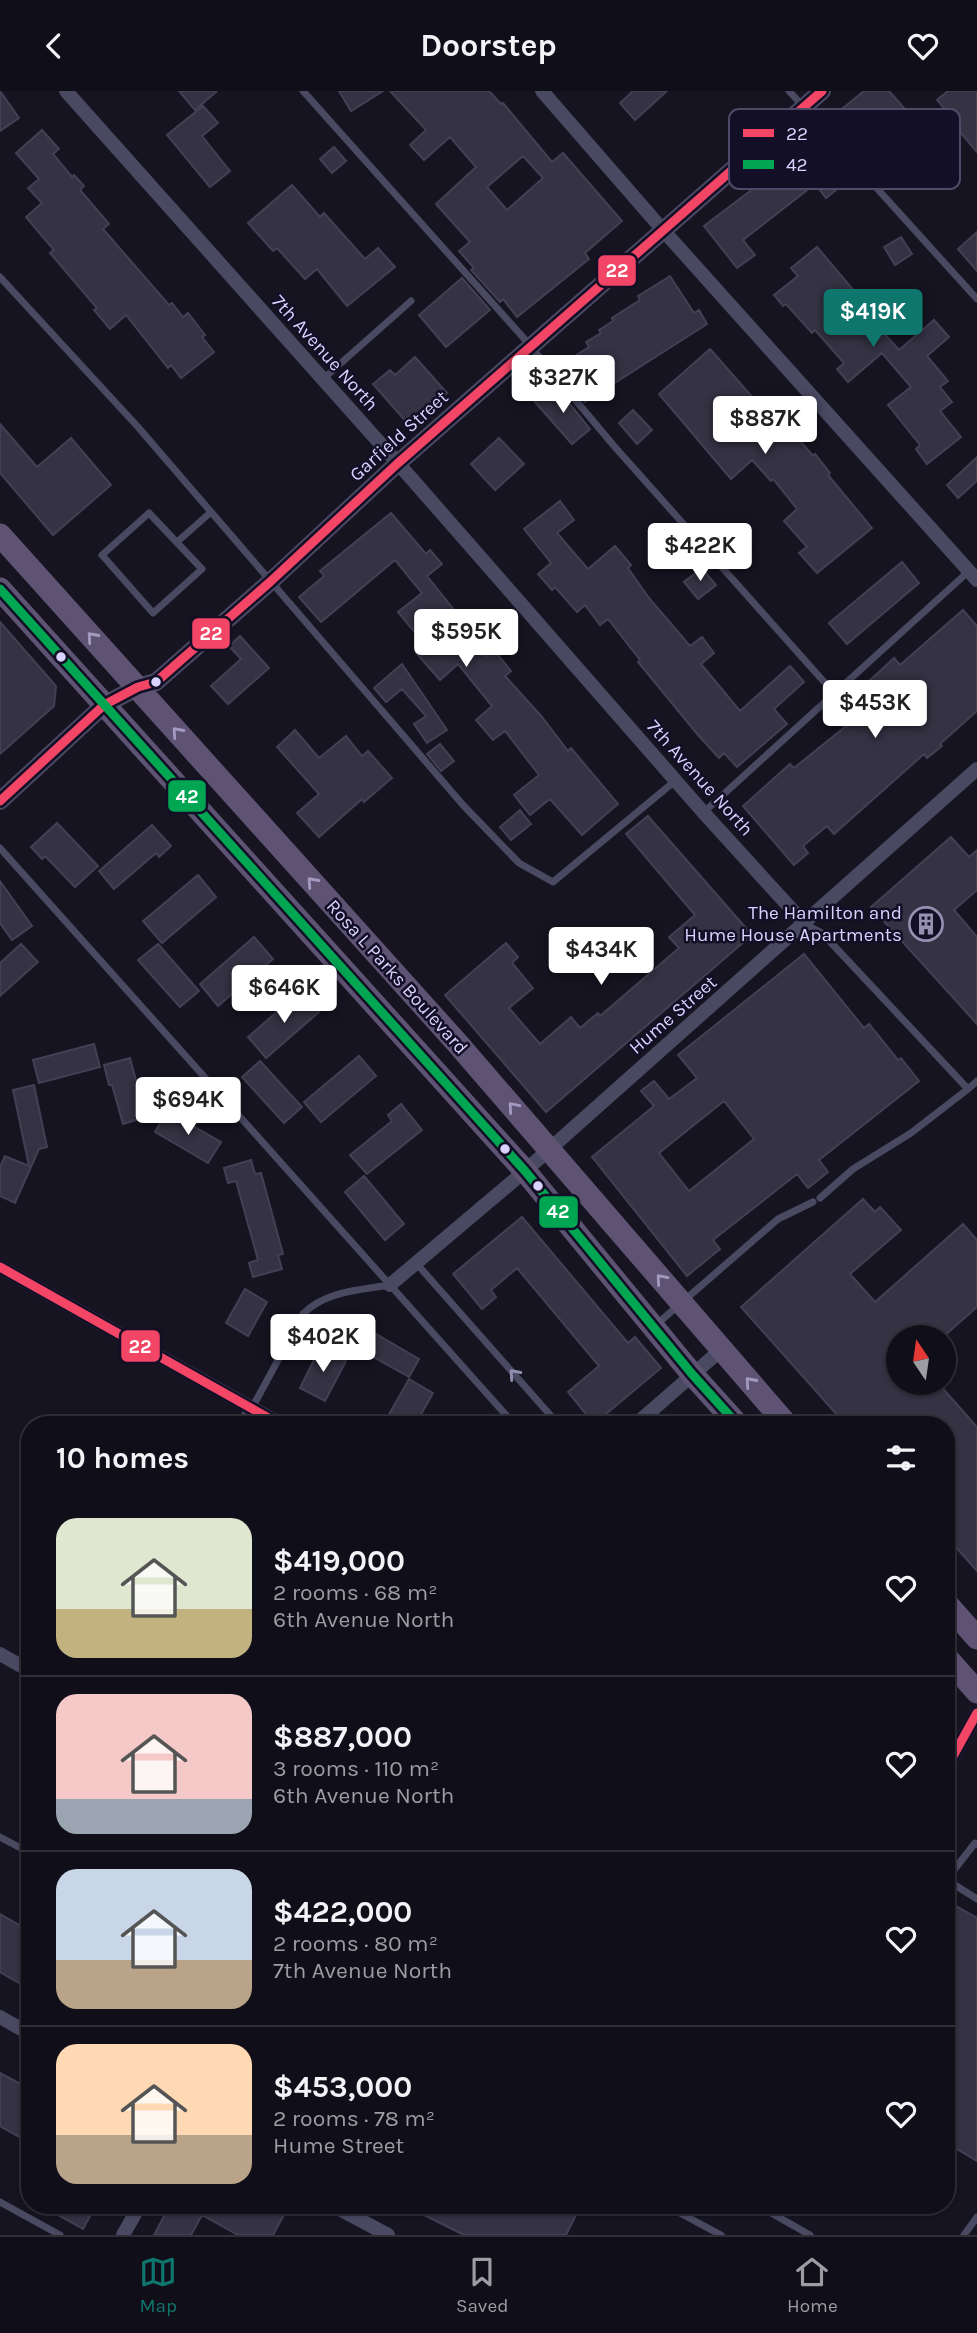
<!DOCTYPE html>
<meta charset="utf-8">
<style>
body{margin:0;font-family:Karla,sans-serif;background:#1e1d26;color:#f1f3f6;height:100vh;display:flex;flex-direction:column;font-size:26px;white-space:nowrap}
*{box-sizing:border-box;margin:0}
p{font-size:23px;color:#9c9ca2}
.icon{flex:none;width:38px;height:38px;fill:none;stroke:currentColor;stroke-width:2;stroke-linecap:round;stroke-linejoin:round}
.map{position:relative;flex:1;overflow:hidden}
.details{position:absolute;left:21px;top:1325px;width:934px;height:798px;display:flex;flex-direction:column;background:#100f19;border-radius:28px;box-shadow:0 2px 5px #0004,0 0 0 2px #302f38}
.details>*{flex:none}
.needle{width:46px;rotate:347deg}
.buttons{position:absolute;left:886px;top:1234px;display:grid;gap:14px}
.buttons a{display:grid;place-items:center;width:70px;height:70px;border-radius:50%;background:#100f19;box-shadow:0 2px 5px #0004,0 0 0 2px #302f38;font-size:35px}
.price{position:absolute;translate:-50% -60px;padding:0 16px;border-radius:7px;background:#fff;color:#222;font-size:23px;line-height:46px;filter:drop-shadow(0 2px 4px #0008)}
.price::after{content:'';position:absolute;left:50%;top:42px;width:21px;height:16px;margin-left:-10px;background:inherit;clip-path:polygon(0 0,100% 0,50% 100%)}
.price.on{background:#0f766e;color:#fff}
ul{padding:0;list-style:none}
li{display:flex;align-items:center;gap:21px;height:175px;padding:0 35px}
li+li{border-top:2px solid #302f38}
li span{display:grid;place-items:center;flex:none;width:196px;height:140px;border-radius:21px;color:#555}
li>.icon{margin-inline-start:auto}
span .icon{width:84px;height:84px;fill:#fffc;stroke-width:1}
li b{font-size:30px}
h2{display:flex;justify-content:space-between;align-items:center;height:84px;padding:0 35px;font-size:30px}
header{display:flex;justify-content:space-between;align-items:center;height:91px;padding:0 35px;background:#100f19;font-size:32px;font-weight:700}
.tab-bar{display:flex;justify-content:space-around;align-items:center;height:98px;border-top:2px solid #302f38;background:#100f19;font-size:19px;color:#9c9ca2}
.tab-bar a{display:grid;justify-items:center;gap:4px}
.tab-bar .on{color:#0f766e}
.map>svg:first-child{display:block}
</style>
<header><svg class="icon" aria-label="back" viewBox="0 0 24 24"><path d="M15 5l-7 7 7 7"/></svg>Doorstep<svg class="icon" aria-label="heart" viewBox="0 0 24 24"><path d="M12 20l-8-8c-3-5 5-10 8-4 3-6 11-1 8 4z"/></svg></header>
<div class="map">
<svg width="977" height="2144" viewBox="0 0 977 2144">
<rect width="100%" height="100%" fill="#161421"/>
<path fill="#343243" stroke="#433f54" stroke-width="2" fill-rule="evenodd" d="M0,0L19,27L0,40Z
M179,0H217L195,19Z
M339,0H383L351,20Z
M390,0H489L501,13L503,12L552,71L563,62L622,130L585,162L589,168L517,226L503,208L500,211L471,179L474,177L459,160L470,151L436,113L476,76L450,46L424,69L410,54L426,39ZM523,65L543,87L507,119L487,96Z
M633,0H667L635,29L620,12Z
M864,0H889L904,17L885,34L880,29L860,46L838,21Z
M948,0H977V61L955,35L957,33L937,9Z
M203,15L218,32L202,45L230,80L210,96L167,44Z
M42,39L59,58L53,63L72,86L74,84L84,95L80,99L109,133L103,138L169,214L172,212L183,226L188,222L205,244L202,246L214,261L181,287L171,274L168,277L126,224L110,238L94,219L97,217L50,162L54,159L26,126L42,112L28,97L39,88L16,62Z
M819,55L847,90L826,107L815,93L743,149L755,164L737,177L704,135L779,78L784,83Z
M334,56L346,70L332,82L320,68Z
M292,94L320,126L324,122L365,168L378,157L395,176L347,215L317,178L305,188L277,157L273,160L248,132Z
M977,141V180L958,158Z
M901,146L912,163L895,174L884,156Z
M817,156L866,214L862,218L899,259L934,229L949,246L927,265L948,290L940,296L952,311L940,320L961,346L927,373L916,358L920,354L888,314L911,296L882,262L848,291L837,278L844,272L815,239L812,242L786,213L783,215L774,204L798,185L791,177Z
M670,185L694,222L699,219L707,233L585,311L564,286L569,283L562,273L589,256L586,251L601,242L599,239L613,230L612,227L640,209L638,205Z
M462,187L490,219L446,256L419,224Z
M710,258L792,351L797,346L813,365L815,363L830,382L828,384L872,437L817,482L799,462L807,456L784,430L797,418L773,388L771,390L752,369L731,388L659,303Z
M415,266L447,302L410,335L373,293L390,279L395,284Z
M555,294L590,338L572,353L535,311Z
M633,319L652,339L637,353L619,332Z
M0,333L37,376L71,347L111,394L53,444L0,382Z
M499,347L524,373L495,399L471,373Z
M977,366V390L958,407L947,394Z
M560,410L574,429L557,442L588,478L615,455L631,474L628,477L649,507L690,555L702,546L714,562L701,573L740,620L790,575L804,591L774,618L787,633L737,676L724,662L719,667L698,644L638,571L640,569L608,528L600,534L585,514L577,521L555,496L552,499L538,483L551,472L524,438Z
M391,422L426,463L430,459L442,473L427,485L455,520L450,524L486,566L494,559L511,580L505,585L542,626L568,660L571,657L618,713L582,744L550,708L530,724L514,704L539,684L505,640L493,649L476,629L492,615L458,573L440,589L416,562L425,554L398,521L422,502L395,469L321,531L299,506L324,485L320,480Z
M736,437L747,452L732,464L720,449Z
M902,471L919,492L847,553L829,532Z
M702,477L716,494L698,508L684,491Z
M963,519L977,535V620L940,653L942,655L927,667L924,663L834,743L827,735L803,755L808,762L794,774L743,715L790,673L794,677L846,635L834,621L879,581L894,567L900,574Z
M0,531L56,595L54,615L0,663Z
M240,545L269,577L228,613L211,595L241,568L229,555Z
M402,573L447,639L427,652L414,633L426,625L402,598L386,611L374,597Z
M295,639L319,667L346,645L362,665L368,660L392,687L364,711L362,708L319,746L297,722L319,703L277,656Z
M440,653L454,670L441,680L427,663Z
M520,719L531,733L511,749L500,736Z
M648,725L752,844L546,1021L445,904L506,852L518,866L512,872L533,897L509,917L540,953L571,926L580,937L598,922L600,925L679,857L669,846L695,824L626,743Z
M57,732L98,775L75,796L45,765L42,768L31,756Z
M152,734L171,755L159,766L156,762L114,798L99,780Z
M951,746L969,766L977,759V799L954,819L977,846V933L871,816Z
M198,784L216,806L162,852L143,830Z
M0,790L32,835L12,849L0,832Z
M254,846L273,868L218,915L200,893Z
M21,853L38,871L0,905V872Z
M158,853L199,900L180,916L138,869Z
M804,863L864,937L869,933L898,969L901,967L919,990L819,1069L828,1081L808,1097L797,1083L713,1149L720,1158L687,1185L592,1066L654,1015L641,1000L654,990L669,1008L697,987L678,964ZM724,1010L754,1048L689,1100L659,1062Z
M301,900L319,921L266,967L248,946Z
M94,953L100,976L39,992L33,969Z
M359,965L376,985L321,1031L304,1011Z
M130,967L146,1026L123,1033L112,994H109L104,974Z
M260,970L302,1016L284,1032L242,986Z
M34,994L47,1056L39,1058L15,1112L0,1105V1076L5,1065L29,1075L13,999Z
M401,1013L422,1039L367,1083L350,1064L392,1030L388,1024Z
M167,1020L221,1051L208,1072L155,1041Z
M251,1069L255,1083L261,1082L283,1163L278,1164L282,1178L253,1186L249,1172L258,1169L236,1090L228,1092L224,1077Z
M364,1085L404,1133L385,1149L345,1101Z
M863,1108L875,1121L880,1116L901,1139L850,1183L875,1211L963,1133L977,1149V1216L943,1246H898V1292H938L977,1336V1480L947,1446V1334H846L741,1216Z
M522,1126L628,1252L635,1246L661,1277L594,1333L568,1301L599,1275L517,1177L491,1199L496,1206L482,1218L453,1183Z
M245,1198L267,1211L248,1245L226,1232Z
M371,1240L419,1268L409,1286L361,1259Z
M320,1257L346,1270L325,1310L300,1297Z
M409,1288L433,1302L415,1334H383Z
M956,1815L977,1827V2070L947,2052V1831Z
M0,1823L30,1840V1898L0,1881Z
M0,1982L30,1998V2052L0,2035Z
M40,2114H96L83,2138Z
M170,2114H270L285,2122L273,2144H238L202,2124L191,2144H154Z
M404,2114H581L566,2144H464Z"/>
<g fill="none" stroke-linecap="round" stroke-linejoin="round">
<path stroke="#4a4962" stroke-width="7" d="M303,0L521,244L614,355L834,602
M789,0L977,208
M0,186L138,336L463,714L519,772L553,791L675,690
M323,288L411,210
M149,422L202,478L153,522L102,464Z
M177,451L211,421
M704,721L969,480
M0,757L515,1334
M805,833L822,842L968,998L977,990
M820,1107L853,1078L911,1042L968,998
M416,1172L559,1334
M657,1233L778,1128L813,1111
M252,1317L303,1223C325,1200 360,1199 390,1194
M239,1334L249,1316
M0,1746L30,1762
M947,1788L975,1752L977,1753
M947,1789L977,1808
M0,2111L60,2144
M665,2114L721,2144
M757,2114L810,2144
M964,2144L977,2126"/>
<path stroke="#4a4962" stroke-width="14" d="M66,0L411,387L703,721L805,833
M542,0L662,138L977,489
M0,1176L282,1334
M390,1194L525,1080L977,678
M635,1334L722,1258
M0,1563L30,1580
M947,1676L977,1622
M0,1926L30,1943
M332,2114L388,2144
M123,2144L140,2114"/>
<path stroke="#4a4962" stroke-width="18" d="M0,710L104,614L138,596L156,591L270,491L397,373L822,0"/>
<path stroke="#5e5373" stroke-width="23" d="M0,444L458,953L787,1334
M0,498L525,1080L692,1283L738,1334
M947,1513L977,1547
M947,1567L977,1601"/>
<g stroke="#130f26" stroke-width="14">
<path id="bus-1" d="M0,710L104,614L138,596L156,591L270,491L397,373L822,0
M0,1176L281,1334
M947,1676L977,1622"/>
</g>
<g stroke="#130f26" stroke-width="14">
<path id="bus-2" d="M0,498L525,1080L692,1283L738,1334"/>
</g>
<use href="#bus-1" stroke="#f34667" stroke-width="9"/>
<use href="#bus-2" stroke="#00a651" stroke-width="9"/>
</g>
<defs><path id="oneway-chevron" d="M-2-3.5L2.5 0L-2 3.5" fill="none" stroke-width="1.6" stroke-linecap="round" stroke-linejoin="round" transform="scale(1.75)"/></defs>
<g stroke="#a29ac0">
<use href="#oneway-chevron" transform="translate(92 546) rotate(-132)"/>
<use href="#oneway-chevron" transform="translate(177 641) rotate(-132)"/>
<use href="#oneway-chevron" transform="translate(312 791) rotate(-132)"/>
<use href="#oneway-chevron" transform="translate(513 1016) rotate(-131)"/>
<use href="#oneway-chevron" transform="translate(661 1188) rotate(-131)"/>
<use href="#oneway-chevron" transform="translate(750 1291) rotate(-132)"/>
</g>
<use stroke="#928eb0" href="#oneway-chevron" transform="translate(514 1283) rotate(-132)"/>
<defs>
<g id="building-ring" transform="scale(1.75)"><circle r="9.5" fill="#130f26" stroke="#9591b1" stroke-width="1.5"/><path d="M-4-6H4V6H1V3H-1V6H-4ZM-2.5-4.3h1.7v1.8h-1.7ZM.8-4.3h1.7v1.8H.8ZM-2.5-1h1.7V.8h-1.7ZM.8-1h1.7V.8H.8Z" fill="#9591b1"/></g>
</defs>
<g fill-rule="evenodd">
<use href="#building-ring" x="926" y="833"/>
</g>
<g fill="#d9d4ff" stroke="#130f26" stroke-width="2.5">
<circle cx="61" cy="566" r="6"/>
<circle cx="156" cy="591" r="6"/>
<circle cx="505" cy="1058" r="6"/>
<circle cx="538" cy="1095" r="6"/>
</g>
<g text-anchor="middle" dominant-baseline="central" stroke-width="5" stroke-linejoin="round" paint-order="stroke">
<g font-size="19" fill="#d9d4ff" stroke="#130f26">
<text transform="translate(325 262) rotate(48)">7th Avenue North</text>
<text transform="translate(399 345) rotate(-42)">Garfield Street</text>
<text transform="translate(700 687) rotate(48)">7th Avenue North</text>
<text transform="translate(397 886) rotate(48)">Rosa L Parks Boulevard</text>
<text transform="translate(673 924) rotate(-41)">Hume Street</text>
</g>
<g font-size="19" fill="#d9d4ff" stroke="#130f26" text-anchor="end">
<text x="902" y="822">The Hamilton and<tspan x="902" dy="22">Hume House Apartments</tspan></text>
</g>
</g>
<rect x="729" y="18" width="231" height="80" rx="10" fill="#130f26" stroke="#4e4a67" stroke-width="2"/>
<rect x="743" y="38" width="31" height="8" fill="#f34667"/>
<rect x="743" y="69" width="31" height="9" fill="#00a651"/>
<g font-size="19" fill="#d9d4ff">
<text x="786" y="49">22</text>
<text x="786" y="80">42</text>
</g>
<g stroke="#130f26" stroke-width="2.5">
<rect x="597" y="163" width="40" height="33" rx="7" fill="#f34667"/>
<rect x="191" y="526" width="40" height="33" rx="7" fill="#f34667"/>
<rect x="167" y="688" width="40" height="34" rx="7" fill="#00a651"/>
<rect x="538" y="1104" width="41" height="34" rx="7" fill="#00a651"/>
<rect x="120" y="1238" width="41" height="34" rx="7" fill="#f34667"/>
</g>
<g font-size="19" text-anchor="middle" font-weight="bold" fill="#fff">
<text x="617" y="186">22</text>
<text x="211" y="549">22</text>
<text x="187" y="712">42</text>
<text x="558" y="1127">42</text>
<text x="140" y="1262">22</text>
</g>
</svg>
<div class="buttons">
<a><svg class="needle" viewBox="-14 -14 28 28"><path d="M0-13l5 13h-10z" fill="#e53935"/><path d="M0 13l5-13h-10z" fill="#9c9ca2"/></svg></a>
</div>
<b class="price on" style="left:873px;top:258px">$419K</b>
<b class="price" style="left:563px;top:324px">$327K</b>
<b class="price" style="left:765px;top:365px">$887K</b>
<b class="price" style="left:700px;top:492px">$422K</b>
<b class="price" style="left:466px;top:578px">$595K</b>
<b class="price" style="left:875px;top:649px">$453K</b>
<b class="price" style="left:601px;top:896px">$434K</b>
<b class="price" style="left:284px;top:934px">$646K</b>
<b class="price" style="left:188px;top:1046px">$694K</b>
<b class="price" style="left:323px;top:1283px">$402K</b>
<section class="details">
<h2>10 homes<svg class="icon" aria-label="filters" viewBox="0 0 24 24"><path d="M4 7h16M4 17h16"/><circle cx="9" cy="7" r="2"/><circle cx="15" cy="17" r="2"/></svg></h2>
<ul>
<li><span style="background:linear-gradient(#dfe7d0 65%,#c2b280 0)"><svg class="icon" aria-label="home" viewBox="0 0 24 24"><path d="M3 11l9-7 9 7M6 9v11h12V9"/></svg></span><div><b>$419,000</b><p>2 rooms · 68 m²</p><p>6th Avenue North</p></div><svg class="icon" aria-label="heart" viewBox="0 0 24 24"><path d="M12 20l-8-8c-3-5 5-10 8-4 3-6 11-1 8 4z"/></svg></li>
<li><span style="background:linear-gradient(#f6c9c9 75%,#9aa5b1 0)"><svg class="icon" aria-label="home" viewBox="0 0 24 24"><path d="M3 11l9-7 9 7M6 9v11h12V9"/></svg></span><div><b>$887,000</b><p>3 rooms · 110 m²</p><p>6th Avenue North</p></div><svg class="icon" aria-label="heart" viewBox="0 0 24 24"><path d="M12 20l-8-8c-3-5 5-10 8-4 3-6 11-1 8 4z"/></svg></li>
<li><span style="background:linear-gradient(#c9d6e8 65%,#b9a48a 0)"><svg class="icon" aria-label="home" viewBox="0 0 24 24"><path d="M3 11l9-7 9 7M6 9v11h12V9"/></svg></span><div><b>$422,000</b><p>2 rooms · 80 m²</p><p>7th Avenue North</p></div><svg class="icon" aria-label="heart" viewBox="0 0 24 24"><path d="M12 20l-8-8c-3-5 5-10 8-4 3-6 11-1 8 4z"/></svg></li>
<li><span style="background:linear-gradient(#ffd9b3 65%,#b9a48a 0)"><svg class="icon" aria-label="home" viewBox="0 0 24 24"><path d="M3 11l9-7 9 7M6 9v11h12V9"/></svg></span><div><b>$453,000</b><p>2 rooms · 78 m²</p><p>Hume Street</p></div><svg class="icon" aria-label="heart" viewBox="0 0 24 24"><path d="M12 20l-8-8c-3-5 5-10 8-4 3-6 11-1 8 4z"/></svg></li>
</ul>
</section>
</div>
<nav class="tab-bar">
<a class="on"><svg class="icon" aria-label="map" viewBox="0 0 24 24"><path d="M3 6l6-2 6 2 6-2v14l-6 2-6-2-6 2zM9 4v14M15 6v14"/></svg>Map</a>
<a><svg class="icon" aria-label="saved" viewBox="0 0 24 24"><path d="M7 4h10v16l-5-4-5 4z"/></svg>Saved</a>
<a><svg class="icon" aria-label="home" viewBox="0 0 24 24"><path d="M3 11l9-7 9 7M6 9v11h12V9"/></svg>Home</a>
</nav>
